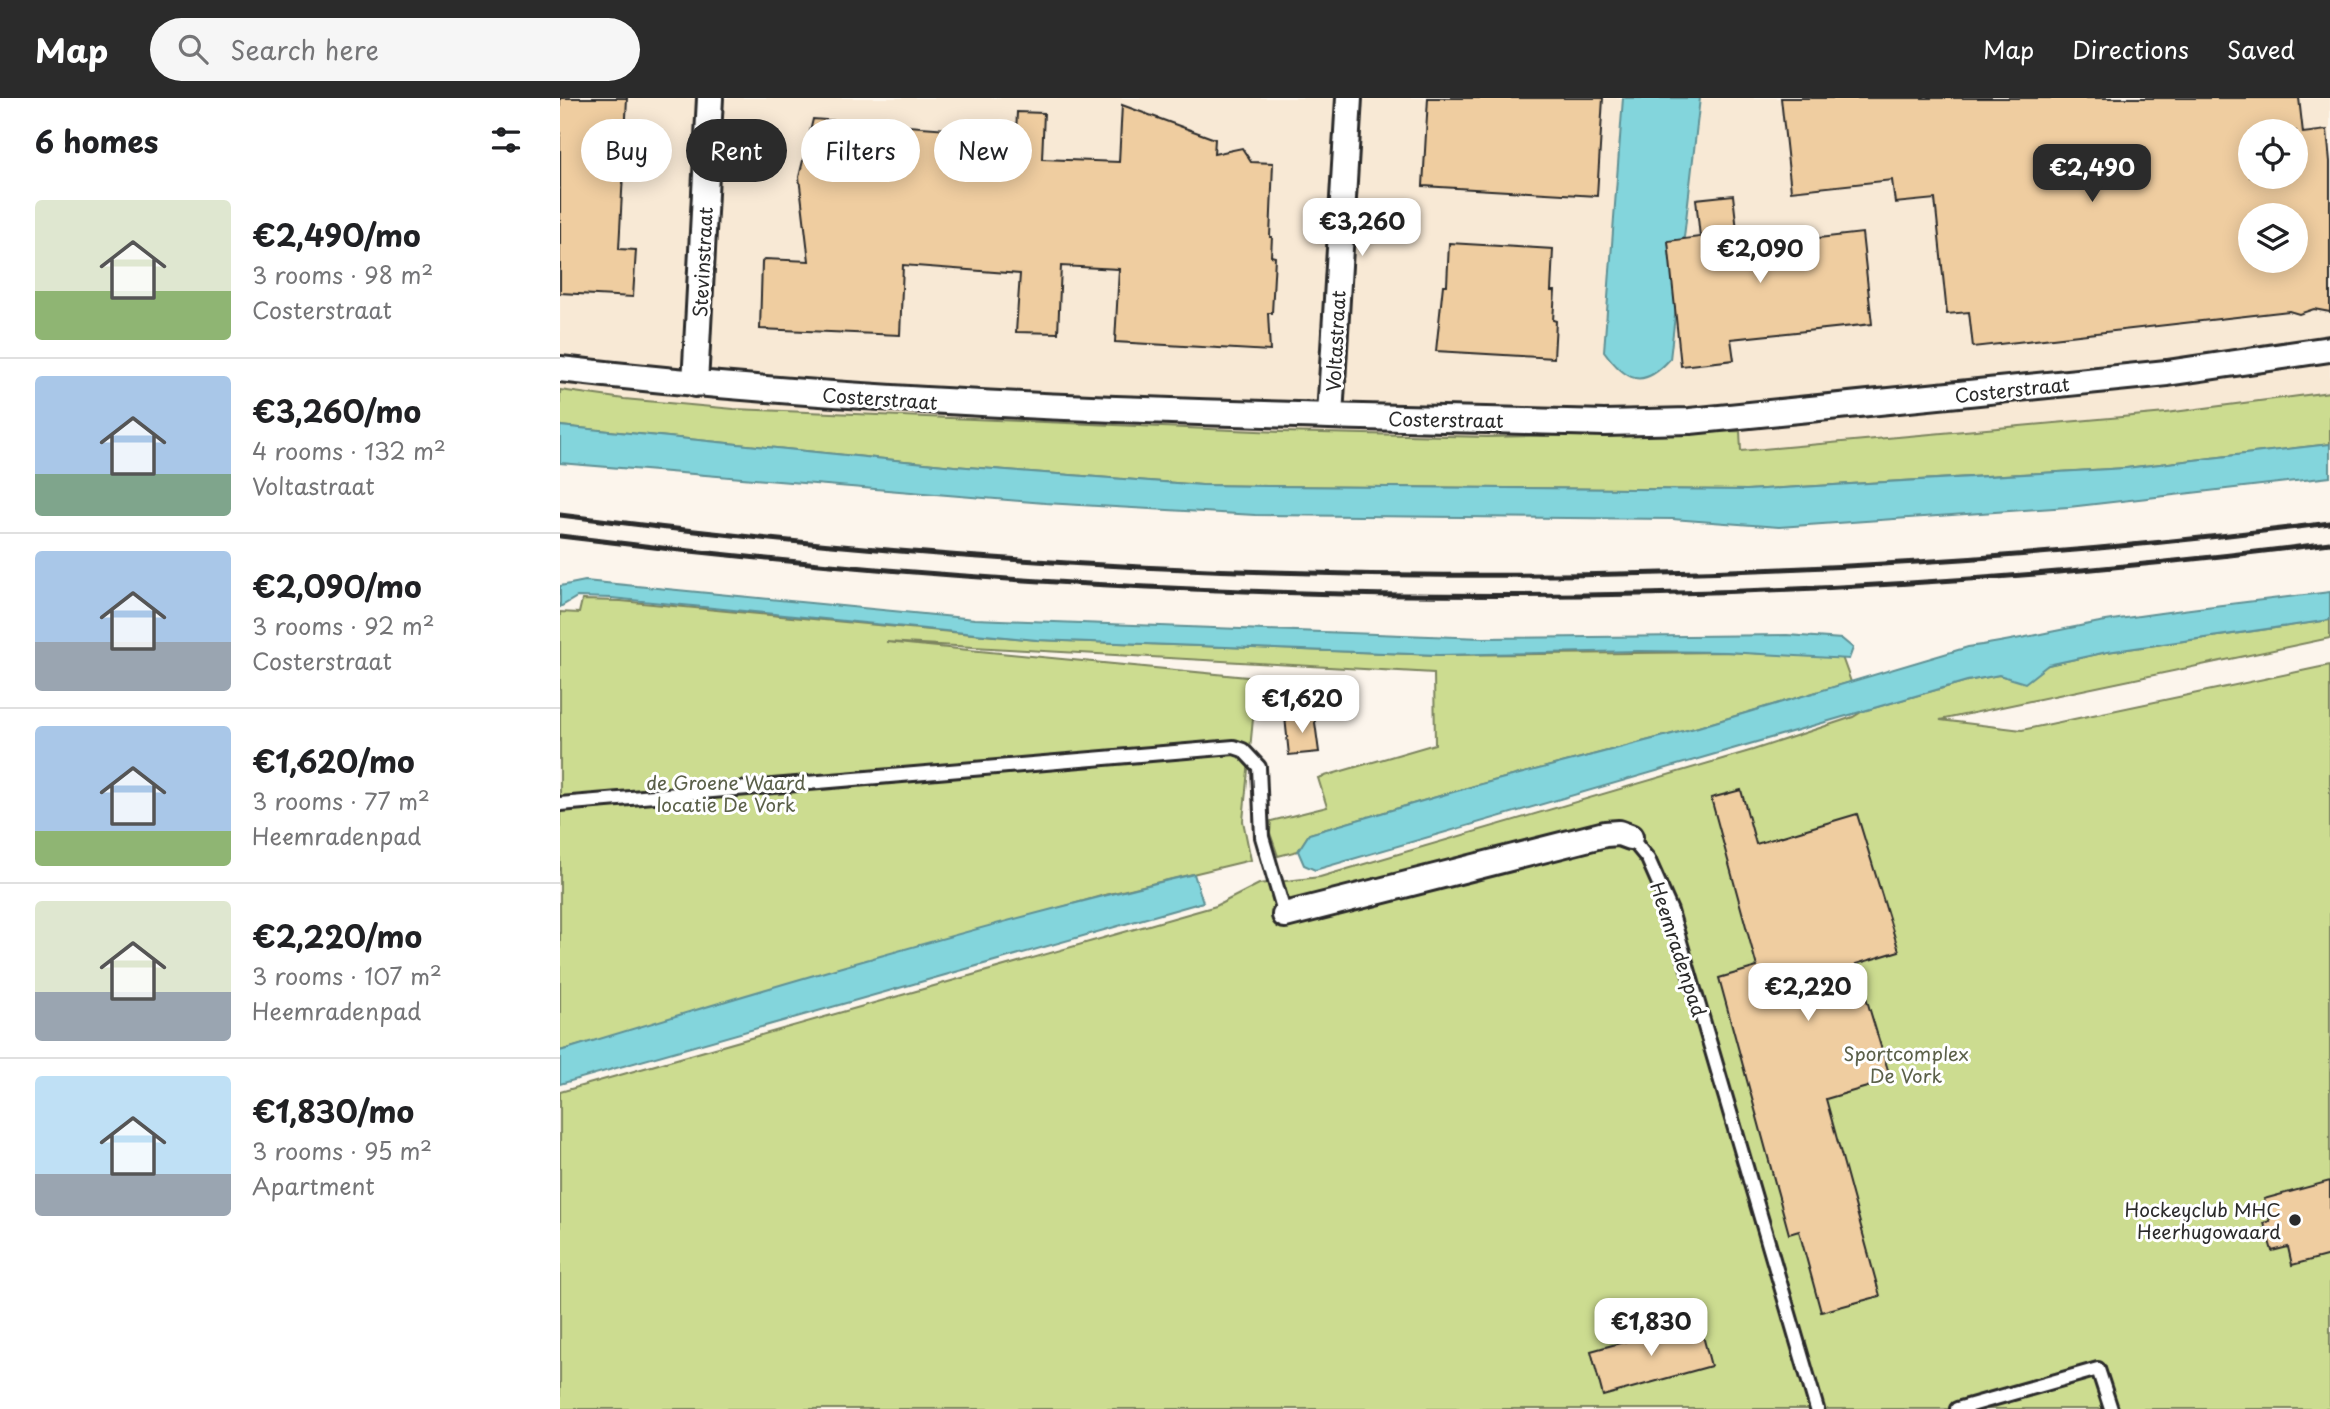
<!DOCTYPE html>
<meta charset="utf-8">
<style>
body{margin:0;font-family:"Playpen Sans",sans-serif;background:#f6f6f6;color:#202124;height:100vh;display:flex;flex-direction:column;font-size:26px;white-space:nowrap}
*{box-sizing:border-box;margin:0}
p{font-size:23px;color:#757577}
.icon{flex:none;width:38px;height:38px;fill:none;stroke:currentColor;stroke-width:2;stroke-linecap:round;stroke-linejoin:round}
.map{position:relative;flex:1;overflow:hidden}
.sheet{display:flex;flex-direction:column;background:#fff;width:560px}
.sheet>*{flex:none}
.banner{position:absolute;left:21px;top:21px;width:665px;height:63px;display:flex;gap:14px}
.fabs{position:absolute;left:1678px;top:21px;display:grid;gap:14px}
.fabs a{display:grid;place-items:center;width:70px;height:70px;border-radius:50%;background:#fff;box-shadow:0 4px 18px #0003;font-size:35px}
.price{position:absolute;translate:-50% -60px;padding:0 16px;border-radius:14px;background:#fff;color:#222;font-size:23px;line-height:46px;filter:drop-shadow(0 2px 4px #0008)}
.price::after{content:'';position:absolute;left:50%;top:42px;width:21px;height:16px;margin-left:-10px;background:inherit;clip-path:polygon(0 0,100% 0,50% 100%)}
.price.on{background:#2b2b2b;color:#fff}
ul{padding:0;list-style:none}
li{display:flex;align-items:center;gap:21px;height:175px;padding:0 35px}
li+li{border-top:2px solid #e0e0e0}
li span{display:grid;place-items:center;flex:none;width:196px;height:140px;border-radius:7px;color:#555}
li>.icon{margin-inline-start:auto}
span .icon{width:84px;height:84px;fill:#fffc;stroke-width:1}
li b{font-size:30px}
h2{display:flex;justify-content:space-between;align-items:center;height:84px;padding:0 35px;font-size:30px}
.tag{padding:0 24px;border-radius:32px;background:#fff;box-shadow:0 4px 18px #0003;font-size:24px;line-height:63px}
.tag.on{background:#2b2b2b;color:#fff}
header{display:flex;align-items:center;gap:42px;box-sizing:border-box;height:98px;padding:0 35px;background:#2b2b2b;color:#fff}
header strong{font-size:33px}
nav{display:flex;gap:38px;margin-inline-start:auto;font-size:24px}
.search{width:490px;height:63px;background:#f6f6f6;display:flex;align-items:center;gap:18px;box-sizing:border-box;padding:0 24px;border-radius:38px;color:#757577;font-size:26px}
main{display:flex;flex:1;min-height:0}
.map>svg:first-child{display:block}
</style>
<header>
<strong>Map</strong>
<div class="search"><svg class="icon" aria-label="search" viewBox="0 0 24 24"><circle cx="10" cy="10" r="6"/><path d="M15 15l6 6"/></svg>Search here</div>
<nav><a>Map</a><a>Directions</a><a>Saved</a></nav>
</header>
<main>
<section class="sheet">
<h2>6 homes<svg class="icon" aria-label="filters" viewBox="0 0 24 24"><path d="M4 7h16M4 17h16"/><circle cx="9" cy="7" r="2"/><circle cx="15" cy="17" r="2"/></svg></h2>
<ul>
<li><span style="background:linear-gradient(#dfe7d0 65%,#8fb573 0)"><svg class="icon" aria-label="home" viewBox="0 0 24 24"><path d="M3 11l9-7 9 7M6 9v11h12V9"/></svg></span><div><b>€2,490/mo</b><p>3 rooms · 98 m²</p><p>Costerstraat</p></div></li>
<li><span style="background:linear-gradient(#a9c7e8 70%,#7fa58c 0)"><svg class="icon" aria-label="home" viewBox="0 0 24 24"><path d="M3 11l9-7 9 7M6 9v11h12V9"/></svg></span><div><b>€3,260/mo</b><p>4 rooms · 132 m²</p><p>Voltastraat</p></div></li>
<li><span style="background:linear-gradient(#a9c7e8 65%,#9aa5b1 0)"><svg class="icon" aria-label="home" viewBox="0 0 24 24"><path d="M3 11l9-7 9 7M6 9v11h12V9"/></svg></span><div><b>€2,090/mo</b><p>3 rooms · 92 m²</p><p>Costerstraat</p></div></li>
<li><span style="background:linear-gradient(#a9c7e8 75%,#8fb573 0)"><svg class="icon" aria-label="home" viewBox="0 0 24 24"><path d="M3 11l9-7 9 7M6 9v11h12V9"/></svg></span><div><b>€1,620/mo</b><p>3 rooms · 77 m²</p><p>Heemradenpad</p></div></li>
<li><span style="background:linear-gradient(#dfe7d0 65%,#9aa5b1 0)"><svg class="icon" aria-label="home" viewBox="0 0 24 24"><path d="M3 11l9-7 9 7M6 9v11h12V9"/></svg></span><div><b>€2,220/mo</b><p>3 rooms · 107 m²</p><p>Heemradenpad</p></div></li>
<li><span style="background:linear-gradient(#bfe0f5 70%,#9aa5b1 0)"><svg class="icon" aria-label="home" viewBox="0 0 24 24"><path d="M3 11l9-7 9 7M6 9v11h12V9"/></svg></span><div><b>€1,830/mo</b><p>3 rooms · 95 m²</p><p>Apartment</p></div></li>
</ul>
</section>
<div class="map">
<svg width="1770" height="1311" viewBox="0 0 1770 1311">
<rect width="100%" height="100%" fill="#fcf5ec"/>
<filter id="ink" filterUnits="userSpaceOnUse"><feTurbulence type="fractalNoise" baseFrequency=".0143" numOctaves="2"/><feDisplacementMap in="SourceGraphic" scale="14" xChannelSelector="R" yChannelSelector="G"/><feConvolveMatrix kernelMatrix="1 2 1 2 8 2 1 2 1" color-interpolation-filters="sRGB"/></filter>
<g filter="url(#ink)">
<path fill="#f8e9d5" fill-rule="evenodd" d="M0,0H1770V317L988,388L0,298ZM1690,33H1736V79H1690ZM1690,117H1736V163H1690Z"/>
<path fill="#ccdc90" stroke="#7c845e" stroke-width="2" d="M0,292L64,301L174,311L721,334L927,339L1180,333L1181,353L1606,315L1770,294V346L1566,370L1187,392L708,388L642,387L394,368L0,328Z
M22,502L61,503L477,542L879,557L1167,554L1282,559L1291,584L1135,630L914,688L749,736L738,753L718,758L710,735L711,723L767,709L758,680L875,646L874,575L326,544L697,580L683,723L691,762L541,798L0,953V514L19,515Z
M1770,522V540L1380,622L1462,632L1770,567V1311H0V994L656,808L699,786L760,779L1193,652L1293,619L1303,613L1407,583L1439,577L1449,580L1488,567L1547,554Z"/>
<path fill="#83d5dc" stroke="#609195" stroke-width="2" d="M1063,0H1140L1110,261C1082,293 1065,282 1044,253Z
M0,328L394,368L642,387L708,388L1187,392L1566,370L1770,346V379L1509,409L1219,429L1112,421L695,417L485,405L0,365Z
M25,483L415,521L923,540L1227,537L1282,541L1293,550L1289,561L1167,554L1080,553L879,557L477,542L51,500L17,499L0,509V488Z
M1770,494V522L1547,554L1488,567L1465,585L1439,577L1407,583L755,772L744,767L738,753L749,736L914,688L1135,630L1408,549C1455,543 1500,531 1546,523C1620,511 1695,503 1770,494Z
M634,776L643,804L0,986V953C210,889 421,826 634,776Z"/>
<path fill="#efcda0" stroke="#2b2b2b" stroke-width="2" fill-rule="evenodd" d="M0,0H67L59,151L76,152L73,199L0,195Z
M868,0H1043L1037,98L863,88Z
M1221,0H1739L1743,35L1767,32L1770,64V214L1754,211L1739,216L1729,213L1413,249L1409,214L1387,216L1375,101L1335,105L1332,82L1231,93ZM1690,33H1736V79H1690ZM1690,117H1736V163H1690Z
M562,7L655,41L654,56L682,50L691,64L713,65L710,139H712L711,158L715,159L712,215H708L710,253L555,244L559,171L501,168L498,235L456,234L460,176L343,167L340,237L200,231L202,164L205,161L249,163L239,79L253,21L456,36L457,14L484,15L482,61L559,64Z
M1173,97L1178,141L1196,139L1197,147L1302,135L1312,226L1171,241L1174,262L1121,268L1108,143L1140,139L1136,101Z
M889,145L993,151L991,193H995L993,222L996,223L994,260L876,253L883,187H887Z
M754,617L759,654L729,657L725,619Z
M1181,692L1196,746L1297,716L1339,853L1296,866L1331,982L1266,1001L1320,1198L1261,1214L1239,1133L1229,1136L1159,880L1197,869L1151,700Z
M1770,1083V1157L1732,1167L1728,1149L1712,1153L1704,1125L1710,1123L1704,1101Z
M1139,1223L1151,1268L1043,1298L1031,1253Z"/>
<g fill="none" stroke-linecap="round" stroke-linejoin="round">
<g stroke="#2b2b2b" stroke-width="18">
<path id="lane" d="M0,706L674,649L683,652L699,669L702,739L725,817
M1070,739L1088,761L1111,813L1257,1311
M1397,1311L1538,1271L1551,1311"/>
</g>
<g stroke="#2b2b2b" stroke-width="30">
<path id="street" d="M0,271C346,311 695,316 1044,325L1130,323L1607,275L1770,251
M135,286L150,0
M770,318L789,0
M725,817L1045,736L1059,735L1070,739"/>
</g>
<use href="#lane" stroke="#fff" stroke-width="12"/>
<use href="#street" stroke="#fff" stroke-width="24"/>
<path stroke="#2b2b2b" stroke-width="5" d="M0,417C587,493 1183,499 1770,425
M0,438C587,511 1182,521 1770,445"/>
</g>
</g>
<circle fill="#2b2b2b" stroke="#fff" stroke-width="2.5" cx="1735" cy="1122" r="7"/>
<g text-anchor="middle" dominant-baseline="central" stroke-width="6" stroke-linejoin="round" paint-order="stroke">
<g font-size="19" fill="#2b2b2b" stroke="#fff">
<text transform="translate(142 164) rotate(-87)">Stevinstraat</text>
<text transform="translate(775 243) rotate(-87)">Voltastraat</text>
<text transform="translate(1452 291) rotate(-6)">Costerstraat</text>
<text transform="translate(320 300) rotate(4)">Costerstraat</text>
<text transform="translate(886 321) rotate(1)">Costerstraat</text>
<text transform="translate(1119 851) rotate(72)">Heemradenpad</text>
</g>
<g font-size="19" fill="#5b6049" stroke="#fff">
<text x="166" y="684">de Groene Waard<tspan x="166" dy="22">locatie De Vork</tspan></text>
<text x="1346" y="955">Sportcomplex<tspan x="1346" dy="22">De Vork</tspan></text>
</g>
<g font-size="19" fill="#2b2b2b" stroke="#fff" text-anchor="end">
<text x="1721" y="1111">Hockeyclub MHC<tspan x="1721" dy="22">Heerhugowaard</tspan></text>
</g>
</g>
</svg>
<div class="fabs">
<a><svg class="icon" aria-label="locate" viewBox="0 0 24 24"><circle cx="12" cy="12" r="6"/><path d="M12 2v4M12 18v4M2 12h4M18 12h4"/></svg></a>
<a><svg class="icon" aria-label="layers" viewBox="0 0 24 24"><path d="M12 4l9 5-9 5-9-5zM3 14l9 5 9-5"/></svg></a>
</div>
<b class="price on" style="left:1532px;top:106px">€2,490</b>
<b class="price" style="left:802px;top:160px">€3,260</b>
<b class="price" style="left:1200px;top:187px">€2,090</b>
<b class="price" style="left:742px;top:637px">€1,620</b>
<b class="price" style="left:1248px;top:925px">€2,220</b>
<b class="price" style="left:1091px;top:1260px">€1,830</b>
<div class="banner">
<a class="tag">Buy</a>
<a class="tag on">Rent</a>
<a class="tag">Filters</a>
<a class="tag">New</a>
</div>
</div>
</main>
